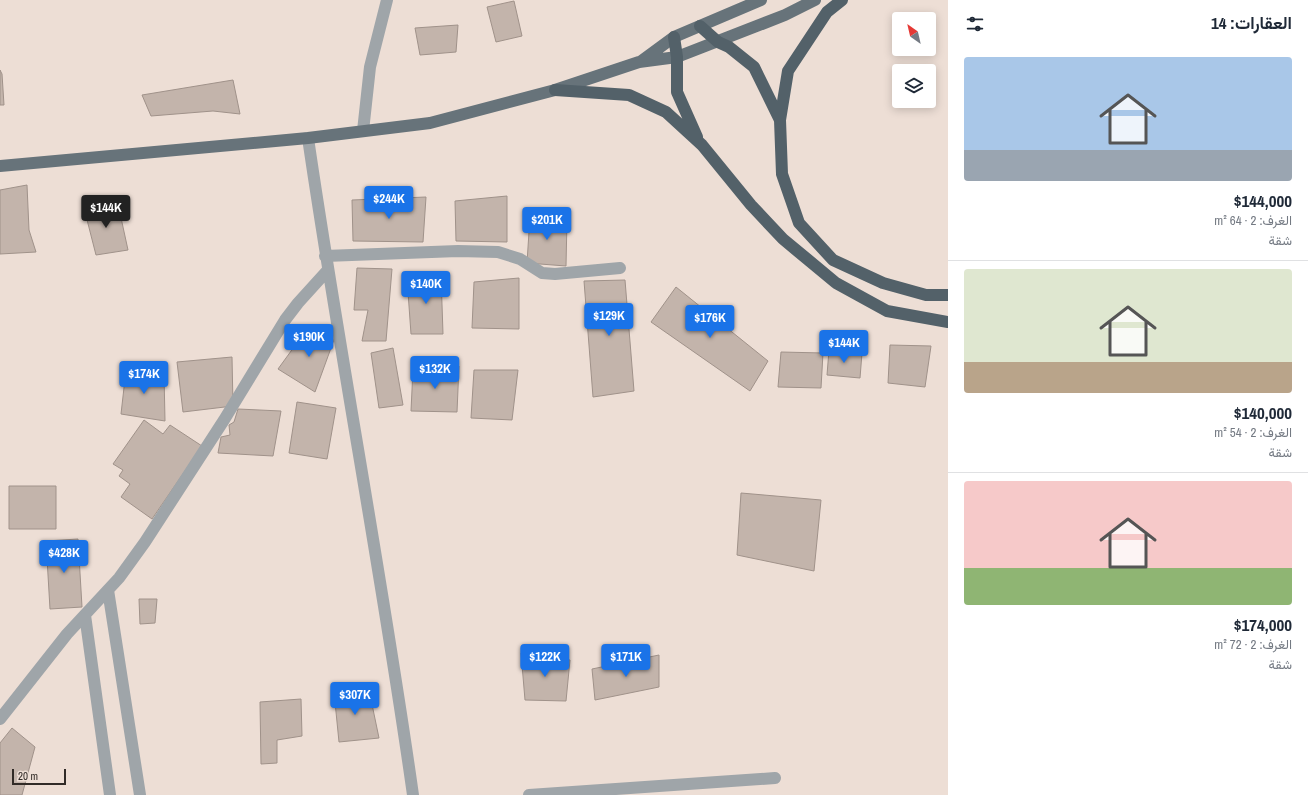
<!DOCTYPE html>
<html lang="ar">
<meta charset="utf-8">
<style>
body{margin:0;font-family:"Archivo Narrow",Vazirmatn,sans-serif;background:#f6f6f7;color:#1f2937;direction:rtl;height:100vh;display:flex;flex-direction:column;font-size:15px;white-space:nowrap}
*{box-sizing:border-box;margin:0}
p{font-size:13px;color:#747a83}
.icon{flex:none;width:22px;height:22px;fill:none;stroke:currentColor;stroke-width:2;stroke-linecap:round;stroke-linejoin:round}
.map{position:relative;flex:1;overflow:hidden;direction:ltr}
.side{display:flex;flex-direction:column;background:#fff;width:360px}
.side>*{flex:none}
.needle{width:26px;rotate:326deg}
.fabs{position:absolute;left:892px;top:12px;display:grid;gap:8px}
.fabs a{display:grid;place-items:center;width:44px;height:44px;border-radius:4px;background:#fff;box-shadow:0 2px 10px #0003;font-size:20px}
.scale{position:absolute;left:12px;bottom:10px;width:54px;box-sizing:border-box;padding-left:4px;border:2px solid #312b27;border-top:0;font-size:11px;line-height:14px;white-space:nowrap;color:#312b27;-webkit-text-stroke:3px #edded5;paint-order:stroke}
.price{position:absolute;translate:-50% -34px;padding:0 9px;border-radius:4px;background:#1a73e8;color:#fff;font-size:13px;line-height:26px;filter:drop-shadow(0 1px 2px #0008)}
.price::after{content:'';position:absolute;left:50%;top:24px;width:12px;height:9px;margin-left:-6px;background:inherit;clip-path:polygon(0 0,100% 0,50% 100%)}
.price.active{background:#222;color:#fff}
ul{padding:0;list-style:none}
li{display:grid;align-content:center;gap:8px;height:212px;padding:0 16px}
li+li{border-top:1px solid #e0e1e3}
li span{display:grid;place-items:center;height:124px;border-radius:4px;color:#555}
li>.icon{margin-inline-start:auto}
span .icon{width:72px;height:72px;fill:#fffc;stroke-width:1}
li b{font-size:17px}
h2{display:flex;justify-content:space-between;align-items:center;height:48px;padding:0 16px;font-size:17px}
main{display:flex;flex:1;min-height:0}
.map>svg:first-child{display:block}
</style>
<main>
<section class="side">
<h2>العقارات: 14<svg class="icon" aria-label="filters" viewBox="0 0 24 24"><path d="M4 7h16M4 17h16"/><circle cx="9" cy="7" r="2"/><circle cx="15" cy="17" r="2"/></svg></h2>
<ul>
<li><span style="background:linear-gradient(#a9c7e8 75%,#9aa5b1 0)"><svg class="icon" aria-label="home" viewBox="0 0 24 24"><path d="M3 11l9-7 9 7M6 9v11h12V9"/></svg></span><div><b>$144,000</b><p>الغرف: 2 · 64 m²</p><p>شقة</p></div></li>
<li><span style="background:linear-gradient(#dfe7d0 75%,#b9a48a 0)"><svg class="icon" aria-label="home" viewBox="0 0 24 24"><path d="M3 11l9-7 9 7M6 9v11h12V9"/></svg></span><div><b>$140,000</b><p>الغرف: 2 · 54 m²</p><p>شقة</p></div></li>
<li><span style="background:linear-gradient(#f6c9c9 70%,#8fb573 0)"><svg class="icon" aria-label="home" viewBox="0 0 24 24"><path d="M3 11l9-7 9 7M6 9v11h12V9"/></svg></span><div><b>$174,000</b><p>الغرف: 2 · 72 m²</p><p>شقة</p></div></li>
</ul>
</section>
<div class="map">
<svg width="948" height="795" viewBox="0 0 948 795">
<rect width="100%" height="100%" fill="#edded5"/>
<path fill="#c3b4ab" stroke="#a0928a" d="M514,1L522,36L496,42L487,7Z
M458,25L456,52L420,55L415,28Z
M0,70L2,74L4,105H0Z
M233,80L240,114L213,111L151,116L142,95Z
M27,185L29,230L36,252L0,254V190Z
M507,196V242L456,241L455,201Z
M426,197L423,242L353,241L352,200Z
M118,204L128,250L96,255L84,208Z
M530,216L567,220L566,266L527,263Z
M357,268L392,269L386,341H362L368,310H354Z
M441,275L443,334H411L407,278Z
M519,278V329L472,328L474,282Z
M625,280L634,391L593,397L584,281Z
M676,287L768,361L750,391L651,322Z
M324,325L335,337L315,392L278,369L302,336L310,337Z
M890,345L931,346L925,387L888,383Z
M393,348L403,405L379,408L371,353Z
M829,350L862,353L860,378L827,375Z
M781,352L823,353L821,388L778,387Z
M232,357L233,406L183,412L177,362Z
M459,366L457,412L411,411L413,369Z
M126,370L164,374L165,421L121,414Z
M474,370H518L512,420L471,418Z
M297,402L336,408L327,459L289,453Z
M238,409L281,411L273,456L218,453L221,437L230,435L229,425L234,422Z
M144,420L163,434L170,425L202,446L152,519L121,497L130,484L119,476L123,470L113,464Z
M9,486H56V529H9Z
M741,493L821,500L814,571L737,555Z
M78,539L82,607L50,609L46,541Z
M139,599H157L155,623L140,624Z
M521,653L570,660L566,701L525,700Z
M659,655V687L595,700L592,669Z
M369,690L379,738L339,742L334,692Z
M301,699L302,736L277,740V763L261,764L260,702Z
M12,728L35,747L22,795H0V743Z"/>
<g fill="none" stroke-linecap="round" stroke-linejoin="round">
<path stroke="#9fa5a9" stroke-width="12" d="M363,131L370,67L387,0
M308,138C340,357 382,575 413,795
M325,256L458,251L498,252L520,259L542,273L555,274L620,268
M108,590L140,795
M85,615L110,795
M0,719L67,634L119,578L145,542L224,420L285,320L298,303L327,271
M529,795L775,778"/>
<path stroke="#67737a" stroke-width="12" d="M640,62L674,37L761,0
M0,166L308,138L430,123L555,90L639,62L677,57L785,15L815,0"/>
<path stroke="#536169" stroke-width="12" d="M842,0L827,12L788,71L780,120L782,174L799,223L833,260L883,283L926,295H948
M700,26L718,42L729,47L754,67L780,120
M674,37L677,57V92L697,137
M555,90L629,95L666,112L702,145L751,205L783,239L836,283L887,311L948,322"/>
</g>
</svg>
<div class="fabs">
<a><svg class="needle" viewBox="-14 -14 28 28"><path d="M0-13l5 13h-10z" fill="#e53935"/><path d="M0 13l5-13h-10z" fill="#747a83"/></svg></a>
<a><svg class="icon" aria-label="layers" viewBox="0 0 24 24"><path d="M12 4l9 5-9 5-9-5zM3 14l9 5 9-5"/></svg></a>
</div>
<div class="scale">20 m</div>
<b class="price" style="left:389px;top:220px">$244K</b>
<b class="price active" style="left:106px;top:229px">$144K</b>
<b class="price" style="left:547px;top:241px">$201K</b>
<b class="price" style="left:426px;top:305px">$140K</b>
<b class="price" style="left:609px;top:337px">$129K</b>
<b class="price" style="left:710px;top:339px">$176K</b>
<b class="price" style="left:309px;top:358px">$190K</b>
<b class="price" style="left:844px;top:364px">$144K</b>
<b class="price" style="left:435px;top:390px">$132K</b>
<b class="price" style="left:144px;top:395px">$174K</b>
<b class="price" style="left:64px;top:574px">$428K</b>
<b class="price" style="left:545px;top:678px">$122K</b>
<b class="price" style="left:626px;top:678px">$171K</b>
<b class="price" style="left:355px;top:716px">$307K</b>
</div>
</main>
